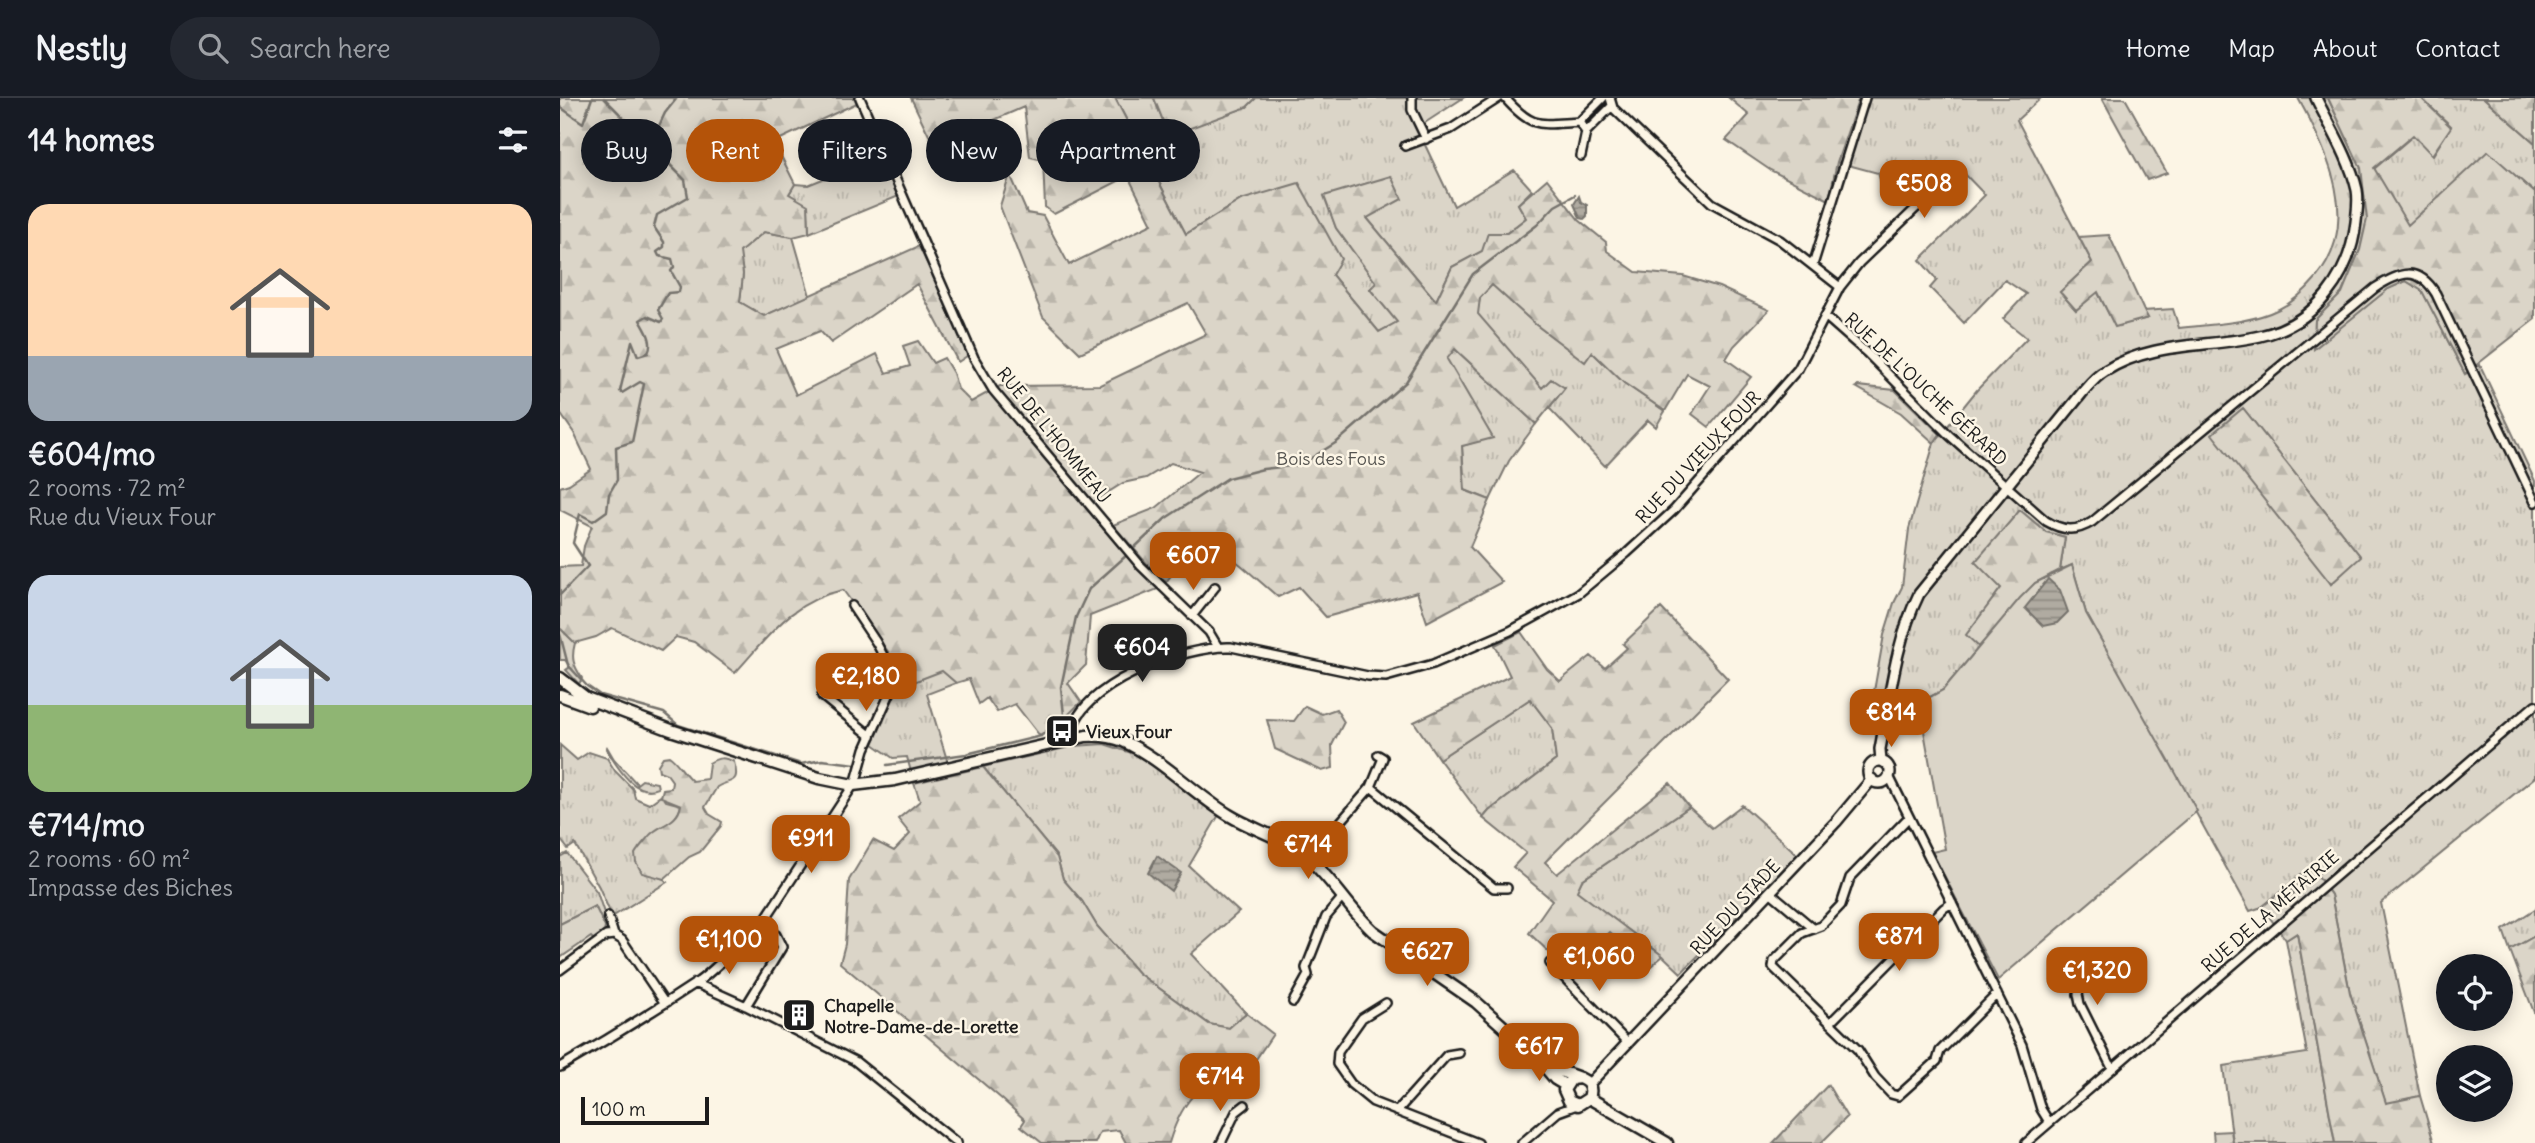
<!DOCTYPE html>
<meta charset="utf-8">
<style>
body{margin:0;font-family:Delius,sans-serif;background:#242831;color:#f1f3f6;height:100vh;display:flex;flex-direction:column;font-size:26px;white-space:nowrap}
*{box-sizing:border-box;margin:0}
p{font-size:23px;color:#9ea1a6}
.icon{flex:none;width:38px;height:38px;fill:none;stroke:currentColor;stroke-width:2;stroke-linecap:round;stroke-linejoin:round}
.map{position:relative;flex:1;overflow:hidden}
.side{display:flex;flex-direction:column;background:#171b24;width:560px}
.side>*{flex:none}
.guide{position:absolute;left:21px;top:21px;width:665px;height:63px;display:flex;gap:14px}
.tools{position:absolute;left:1876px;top:856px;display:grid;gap:14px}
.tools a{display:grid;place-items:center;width:77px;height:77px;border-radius:50%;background:#171b24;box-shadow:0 4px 18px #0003;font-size:35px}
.scale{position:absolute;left:21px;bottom:18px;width:128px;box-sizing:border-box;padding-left:7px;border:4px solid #1c1c1c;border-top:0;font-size:19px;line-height:24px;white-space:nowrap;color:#1c1c1c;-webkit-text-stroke:5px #fcf5e5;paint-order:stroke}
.price{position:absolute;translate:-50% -60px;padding:0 16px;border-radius:14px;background:#b45309;color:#fff;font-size:23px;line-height:46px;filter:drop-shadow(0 2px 4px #0008)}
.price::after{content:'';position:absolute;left:50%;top:42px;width:21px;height:16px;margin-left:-10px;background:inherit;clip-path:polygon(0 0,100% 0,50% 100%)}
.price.selected{background:#222;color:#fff}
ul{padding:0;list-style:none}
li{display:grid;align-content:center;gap:14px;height:371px;padding:0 28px}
li span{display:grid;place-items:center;height:217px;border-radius:21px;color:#555}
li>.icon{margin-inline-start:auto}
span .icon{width:126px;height:126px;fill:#fffc;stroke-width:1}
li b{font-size:30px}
h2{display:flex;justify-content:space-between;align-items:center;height:84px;padding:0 28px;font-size:30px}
.chip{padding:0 24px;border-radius:32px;background:#171b24;box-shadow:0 4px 18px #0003;font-size:24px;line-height:63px}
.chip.selected{background:#b45309;color:#fff}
header{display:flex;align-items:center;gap:42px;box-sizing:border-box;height:98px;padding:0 35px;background:#171b24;border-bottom:2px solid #363941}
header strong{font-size:33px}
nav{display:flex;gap:38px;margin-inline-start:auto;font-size:24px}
.search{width:490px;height:63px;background:#242831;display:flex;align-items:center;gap:18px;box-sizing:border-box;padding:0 24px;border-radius:38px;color:#9ea1a6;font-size:26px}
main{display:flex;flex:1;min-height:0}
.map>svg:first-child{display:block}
</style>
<header>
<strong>Nestly</strong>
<div class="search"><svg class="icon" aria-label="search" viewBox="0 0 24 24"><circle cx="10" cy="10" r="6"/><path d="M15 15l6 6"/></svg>Search here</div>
<nav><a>Home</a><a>Map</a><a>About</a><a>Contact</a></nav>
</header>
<main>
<section class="side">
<h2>14 homes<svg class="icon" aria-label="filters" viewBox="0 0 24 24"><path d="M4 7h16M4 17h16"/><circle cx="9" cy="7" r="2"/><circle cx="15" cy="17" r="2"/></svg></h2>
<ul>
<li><span style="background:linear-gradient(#ffd9b3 70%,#9aa5b1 0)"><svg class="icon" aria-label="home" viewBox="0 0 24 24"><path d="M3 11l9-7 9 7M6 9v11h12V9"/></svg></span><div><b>€604/mo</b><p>2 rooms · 72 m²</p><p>Rue du Vieux Four</p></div></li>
<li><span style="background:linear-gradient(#c9d6e8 60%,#8fb573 0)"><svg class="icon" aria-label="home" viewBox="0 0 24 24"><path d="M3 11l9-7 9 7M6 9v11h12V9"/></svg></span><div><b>€714/mo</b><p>2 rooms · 60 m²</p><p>Impasse des Biches</p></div></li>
</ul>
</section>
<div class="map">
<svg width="1975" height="1045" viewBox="0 0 1975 1045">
<defs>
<pattern id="grass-tufts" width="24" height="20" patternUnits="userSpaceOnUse" patternTransform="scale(1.75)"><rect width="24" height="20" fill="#dbd5c8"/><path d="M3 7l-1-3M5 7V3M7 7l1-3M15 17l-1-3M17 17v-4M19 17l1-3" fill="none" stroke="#bbb6ab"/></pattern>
<pattern id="forest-firs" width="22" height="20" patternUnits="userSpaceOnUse" patternTransform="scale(1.75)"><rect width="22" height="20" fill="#dbd5c8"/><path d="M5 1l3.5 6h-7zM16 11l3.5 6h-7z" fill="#bbb6ab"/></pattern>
<pattern id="water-rules" width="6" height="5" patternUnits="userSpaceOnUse" patternTransform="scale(1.75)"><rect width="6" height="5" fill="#b0aba1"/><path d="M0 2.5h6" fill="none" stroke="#8e8a82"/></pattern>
</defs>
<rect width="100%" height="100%" fill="#fcf5e5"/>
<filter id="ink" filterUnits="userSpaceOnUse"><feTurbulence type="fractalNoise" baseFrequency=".0143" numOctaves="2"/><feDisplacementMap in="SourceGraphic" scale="14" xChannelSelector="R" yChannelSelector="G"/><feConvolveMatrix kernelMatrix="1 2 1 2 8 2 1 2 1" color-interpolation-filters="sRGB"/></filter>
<g filter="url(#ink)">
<path fill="url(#grass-tufts)" stroke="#7c7872" stroke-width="2" fill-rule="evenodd" d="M555,0H594L609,37L687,9L696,0H903L857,30L894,108L954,72L972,92L958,106L966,120L923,153L892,169L876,203L807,120L765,98L776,130L817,185L810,191L838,224L819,234L772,177L681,102L626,136Z
M1299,0H1481L1457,22L1532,164L1500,194L1516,212L1537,193L1555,228L1588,220L1584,213L1613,211L1619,230C1651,226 1689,226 1719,211C1734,204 1745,193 1756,180C1802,125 1768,54 1738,0H1768L1801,70L1807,121L1800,152L1782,195L1755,222L1754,250L1828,191L1846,183L1862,192L1905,276L1920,267L1975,383V679L1821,805L1860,998L1826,1006L1790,895L1771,797L1752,769L1702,809L1690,813L1526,515L1512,467L1500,472L1505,439L1486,434L1459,412L1441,490L1407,537L1419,549L1383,592L1359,605L1314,593L1324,537L1334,505L1342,489L1349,431L1374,345L1417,292L1467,240L1443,221L1466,196L1445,182L1404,225L1370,190L1377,182L1360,162L1425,97L1396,67L1377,84L1355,64L1324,94L1318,75L1277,64ZM1683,310L1800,458L1771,486Z
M1861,0H1924L1975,45V95L1928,54L1848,128L1814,71L1854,37L1873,57L1891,28Z
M322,57L339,98L249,135L248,108L229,96L235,86L248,87Z
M204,134L233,139L250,198L204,218L180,204L183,176L179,154Z
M932,186L975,226L1025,263L1032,254L1064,285L1105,313L1096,329L1088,322L1045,368L989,310L1005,289L982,291L917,216L920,200Z
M895,251L976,326L949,363L930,402L905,392L902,348L932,339L886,261Z
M0,530L15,545C11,560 13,567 22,580L19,586L6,572L10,569L5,562H0Z
M382,572L396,585L367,596L391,675L354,685L347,659L333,660L313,646L338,590Z
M970,601L992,630L996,662L929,713L923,720L879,661Z
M544,646L578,657L660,715L629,768L679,814L631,856L686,915L669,930L649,926L578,875L537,828L522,803L503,781L497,759L423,669L514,648Z
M0,647L17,662L29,654L47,660L55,673L73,691L75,700L89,706L102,697L106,703L121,707C119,721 107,725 97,733C90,738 86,745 79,750L89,775L104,781L107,784L52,819L39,789L15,746L8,751L0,741Z
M47,649L54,661L77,686L82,682L97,685L98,690C74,700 57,668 46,651Z
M1182,707L1238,757L1121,875L1103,858L1016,793L1022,782L1129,709L1152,730Z
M7,755L37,794L48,827L45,831L35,808L0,826V759Z
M1975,811V838L1950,852L1943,832Z
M1737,835L1775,1045H1673L1663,968L1747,955L1726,842Z"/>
<path fill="url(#forest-firs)" stroke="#7c7872" stroke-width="2" d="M0,0H297L299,4L214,44L235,86L229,96L248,107L249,135L233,139L204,134L180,154L183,176L180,204L204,218L359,148L410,256L398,264L357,186L271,245L260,233L216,251L236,297L317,256L326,275L350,268L343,248L358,243L373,265L384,260L393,275L398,291L411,304L440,288L540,287L646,236L628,205L520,255L483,219L448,129L440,108L450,76L467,115L483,118L509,167L592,126L568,78L494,116L485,109L483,62L470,59L464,9L374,48L351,0H555L626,136L681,102L739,85L781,161L772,177L819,234L837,224L810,191L816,185L776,130L764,98L831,78L842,101L807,120L876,203L892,169L922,153L928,135H947L966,120L958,106L987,81L1019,122L1046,144L1047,153L1076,174L1123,178L1159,189L1209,212L1174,248L1166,261L1191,279L1149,329L1132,316L1150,288L1127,276L1105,313L1064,285L1032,254L1025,264L975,226L932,187L920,200L918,216L982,290L991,281L1005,290L976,326L895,251L887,261L933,340L902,348L904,392L930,402L910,449L942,484L867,524L857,494L766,519L739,489L718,499L681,467L642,438L606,484L588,467L553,427L596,410L640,374L611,365L586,380L563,385L525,409L578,471L598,491L530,518L526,567L508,585L521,604L500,625L480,638L455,606L437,614L427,600L419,606L409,581L396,585L382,573L338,590L329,555L283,492C231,503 209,538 175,575L134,544L116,539L101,553L52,530L36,539L15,545L0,530V469L21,468L24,448L32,428L0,412V389L9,386L31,371L14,335L0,315Z
M594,0H696L687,9L609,38Z
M1169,0H1299L1277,64L1269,102L1210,72L1166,42L1189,17Z
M1542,0H1565L1607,75L1587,82Z
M1768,0H1861L1891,29L1872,57L1853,37L1814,70L1848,127L1928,53L1975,95V221L1905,276L1862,193L1846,183L1828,191L1754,251L1755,222L1782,195L1800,152L1807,121L1801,70Z
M1924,0H1975V45Z
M1549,137L1584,213L1588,220L1555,229L1538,194L1516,212L1500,194L1532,164L1519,139Z
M1298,288L1335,292L1380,336L1374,345L1341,315L1296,289Z
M1683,310L1801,459L1771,486L1652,336Z
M1460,412L1486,434L1505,439L1500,472L1475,485L1419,549L1406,537L1441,490L1415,464Z
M1101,510L1168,581L985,764L997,776L1110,685L1129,709L1022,782L1017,793L1103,858L1091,868L1050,834L1010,874L969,835L992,802L953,769L966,755L923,720L929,713L996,662L992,630L970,601L879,661L854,624L950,578L935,547L961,534L987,571L1000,583L1031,558L1045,570L1067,550L1063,546Z
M745,608L762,616L776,611L784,624L772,647L773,670L762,673L715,651L707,622L734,623Z
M109,658C118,664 123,675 132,683L147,681L149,665C159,659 164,659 174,664C181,687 170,681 157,689L145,709L149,716L162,724L161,728L140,754L129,759L104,781L82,775L76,764L75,756C79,749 85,743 89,738C99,726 118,726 121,707L101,699L103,691L111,690L112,683L107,676L99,673L98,667L103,659Z
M423,669L497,759L503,781L522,803L537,828L578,875L649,926L669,930L686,915L713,936L692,967C645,977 623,998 609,1045H566L559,1032L540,1034L535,1045H482L461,1028L465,1022L443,1002L280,865L285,846L289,782L313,742L334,753L350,736L338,721L360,703L354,685Z
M1751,769L1771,797L1790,895L1826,1005L1860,998L1874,1045H1775L1737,835L1726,842L1702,809Z
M1975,838V917L1950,852Z
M1268,987L1287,1019L1261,1045H1213Z
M1671,1033L1673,1045H1654L1653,1034Z"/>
<path fill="#dbd5c8" stroke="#7c7872" stroke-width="2" d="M1512,467L1526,515L1637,713L1438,882L1372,754L1385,751L1359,605L1383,592L1460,500L1475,485Z
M35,808L45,829L44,836L35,843L31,839L0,860V826Z"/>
<path fill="url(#water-rules)" stroke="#75726c" stroke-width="2" d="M1019,98L1021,104L1027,107V118L1024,121L1020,120L1014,106Z
M1488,481L1500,492L1508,514L1497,525L1483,528L1465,510Z
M597,758L621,775L611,793L588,775Z
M1754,770L1761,773L1728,800L1723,796Z"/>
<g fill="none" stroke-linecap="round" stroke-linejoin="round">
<path stroke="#75726c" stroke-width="2.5" d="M0,9L23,25L32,0
M91,45L105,15L117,0
M573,451L606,420L668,380L703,371L740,367L777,344L846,284L913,176L977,127L995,108L1015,97
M0,497L28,468L13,445L20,416L33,423L47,413L49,396L57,382L56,349L72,344L84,286L80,284L62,295L60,293L72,243L78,258L88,255C94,243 86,233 80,222L87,218L101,224L103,221L98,212L108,195L119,194L120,189L111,173L114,169L112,161L99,158L97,154L104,149V144L94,129L97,117L128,99L125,82L44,0
M0,536L8,567L27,588L40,597L104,615L118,627L241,666L262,662L304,667
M327,667L406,656L481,638L504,617L501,589L516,519L529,491L568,456"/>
<g stroke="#1c1c1c" stroke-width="12">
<path id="minor" d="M300,0L414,260L433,292L581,468L649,534L658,549
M852,0V12L866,41
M945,0C973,32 980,26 1019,24L1043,0
M1050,0L1053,10L1152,105L1220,142L1280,189
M1019,24L1026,34L1021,58
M1026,34L1052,8
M845,48L891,31L939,0
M1253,167L1305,0
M1265,218L1308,256L1389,337L1486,423C1503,433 1516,434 1532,424L1815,190C1840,174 1858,167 1876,196L1975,404
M632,518L655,489
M262,598L311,638
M511,640C513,587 627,547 671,549L808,578L826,579L873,566L950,533L1019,495L1067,455L1114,412L1238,271L1280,189L1299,165L1381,86
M1329,678L1462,947L1481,1011L1489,1024
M811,689L823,660L818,657
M1349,719L1290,780L1281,807L1261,828L1242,835L1214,863L1213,869L1298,952L1315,979L1331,996L1338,998L1377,963L1380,953L1437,896
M749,760L811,689L934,790H947
M1210,794L1254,831
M48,818L54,837
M184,845L202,826L296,683L305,651L330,595L327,565L316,544L292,508
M1524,860L1529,866L1518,896L1520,906L1552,970
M990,865L1068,945
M0,872L46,838L54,837L62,842L104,904
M135,885L186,908L295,963L397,1045
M733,904L748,877L746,870L766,819L782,800
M826,905L802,920L778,954L777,966L791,986L813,1004L918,1045
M1270,925L1384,810L1392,805
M0,969C47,942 94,913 139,883C153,873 172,852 185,845C194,840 206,837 216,837L222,849L186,908
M837,1013L887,957L899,955
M661,1045L676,1014L685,1007
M962,1045L998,1014L1017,1007
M1466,1045L1975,607"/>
</g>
<g stroke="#1c1c1c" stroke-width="14">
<path id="tertiary" d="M1321,663L1320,651C1330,599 1335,545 1359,496L1522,295C1529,287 1536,278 1545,273C1592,243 1648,250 1700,238C1755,226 1790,178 1796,124C1797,114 1799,103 1797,92C1790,60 1770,29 1756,0
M1308 674a11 11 0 1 1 22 0a11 11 0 1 1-22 0Z
M1029,986L1276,724L1312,681"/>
</g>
<g stroke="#1c1c1c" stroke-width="15">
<path id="secondary" d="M0,580L26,600L111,632L259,680L293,687L335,682L526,638C539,637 551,638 563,643C602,661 633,695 669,717C695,733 726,740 749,761C773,782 789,811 813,833L916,904L975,957L995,981L1005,987
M0,597L30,608
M982,961C988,965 995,970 1001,973C1015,980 1036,980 1029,1000L1018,1007L1009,1003L1004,992L1011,981L1020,980
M1029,1000L1107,1045"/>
</g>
<use href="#minor" stroke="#fcf5e5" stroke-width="7"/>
<use href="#tertiary" stroke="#fcf5e5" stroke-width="9"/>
<use href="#secondary" stroke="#fcf5e5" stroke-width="10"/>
</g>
</g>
<defs>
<g id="bus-square" transform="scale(1.75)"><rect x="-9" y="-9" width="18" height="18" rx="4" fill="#1c1c1c" stroke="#fcf5e5"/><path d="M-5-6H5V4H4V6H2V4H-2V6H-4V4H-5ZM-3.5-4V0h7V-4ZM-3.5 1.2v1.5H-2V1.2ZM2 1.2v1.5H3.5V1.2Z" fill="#fff"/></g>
<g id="building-square" transform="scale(1.75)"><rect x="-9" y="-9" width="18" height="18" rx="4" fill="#1c1c1c" stroke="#fcf5e5"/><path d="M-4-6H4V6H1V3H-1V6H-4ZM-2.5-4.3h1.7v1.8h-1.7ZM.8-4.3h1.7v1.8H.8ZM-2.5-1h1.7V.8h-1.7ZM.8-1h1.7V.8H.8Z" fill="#fff"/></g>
</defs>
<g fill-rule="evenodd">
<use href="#bus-square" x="502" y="633"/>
<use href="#building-square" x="239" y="917"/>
</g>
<g text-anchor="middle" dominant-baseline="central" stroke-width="5" stroke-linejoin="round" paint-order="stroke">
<g font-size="18" fill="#1c1c1c" stroke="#fcf5e5">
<text transform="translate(1366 291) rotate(43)">RUE DE L'OUCHE GÉRARD</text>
<text transform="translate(494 337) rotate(51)">RUE DE L'HOMMEAU</text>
<text transform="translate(1138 359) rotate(-47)">RUE DU VIEUX FOUR</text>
<text transform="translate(1175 809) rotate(-47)">RUE DU STADE</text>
<text transform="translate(1710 813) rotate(-41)">RUE DE LA MÉTAIRIE</text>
</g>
<g font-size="18" fill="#555450" stroke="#fcf5e5">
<text x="771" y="360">Bois des Fous</text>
</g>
<g font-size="18" font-weight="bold" fill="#1c1c1c" stroke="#fcf5e5" text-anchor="start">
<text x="526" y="633">Vieux Four</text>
<text x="264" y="907">Chapelle<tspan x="264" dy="21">Notre-Dame-de-Lorette</tspan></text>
</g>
</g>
</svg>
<div class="tools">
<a><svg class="icon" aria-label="locate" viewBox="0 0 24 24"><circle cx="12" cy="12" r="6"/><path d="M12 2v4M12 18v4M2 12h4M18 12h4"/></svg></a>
<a><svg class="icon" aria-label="layers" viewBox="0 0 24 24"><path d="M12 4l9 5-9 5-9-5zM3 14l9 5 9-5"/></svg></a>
</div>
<div class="scale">100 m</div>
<b class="price" style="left:1364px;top:122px">€508</b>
<b class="price" style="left:633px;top:494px">€607</b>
<b class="price selected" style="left:582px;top:586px">€604</b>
<b class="price" style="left:306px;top:615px">€2,180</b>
<b class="price" style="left:1331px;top:651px">€814</b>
<b class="price" style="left:251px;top:777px">€911</b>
<b class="price" style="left:748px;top:783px">€714</b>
<b class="price" style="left:1339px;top:875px">€871</b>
<b class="price" style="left:169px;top:878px">€1,100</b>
<b class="price" style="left:867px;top:890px">€627</b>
<b class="price" style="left:1039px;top:895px">€1,060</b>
<b class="price" style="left:1537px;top:909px">€1,320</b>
<b class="price" style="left:979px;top:985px">€617</b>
<b class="price" style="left:660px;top:1015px">€714</b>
<div class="guide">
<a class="chip">Buy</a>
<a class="chip selected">Rent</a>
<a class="chip">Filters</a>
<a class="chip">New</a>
<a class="chip">Apartment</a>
</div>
</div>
</main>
